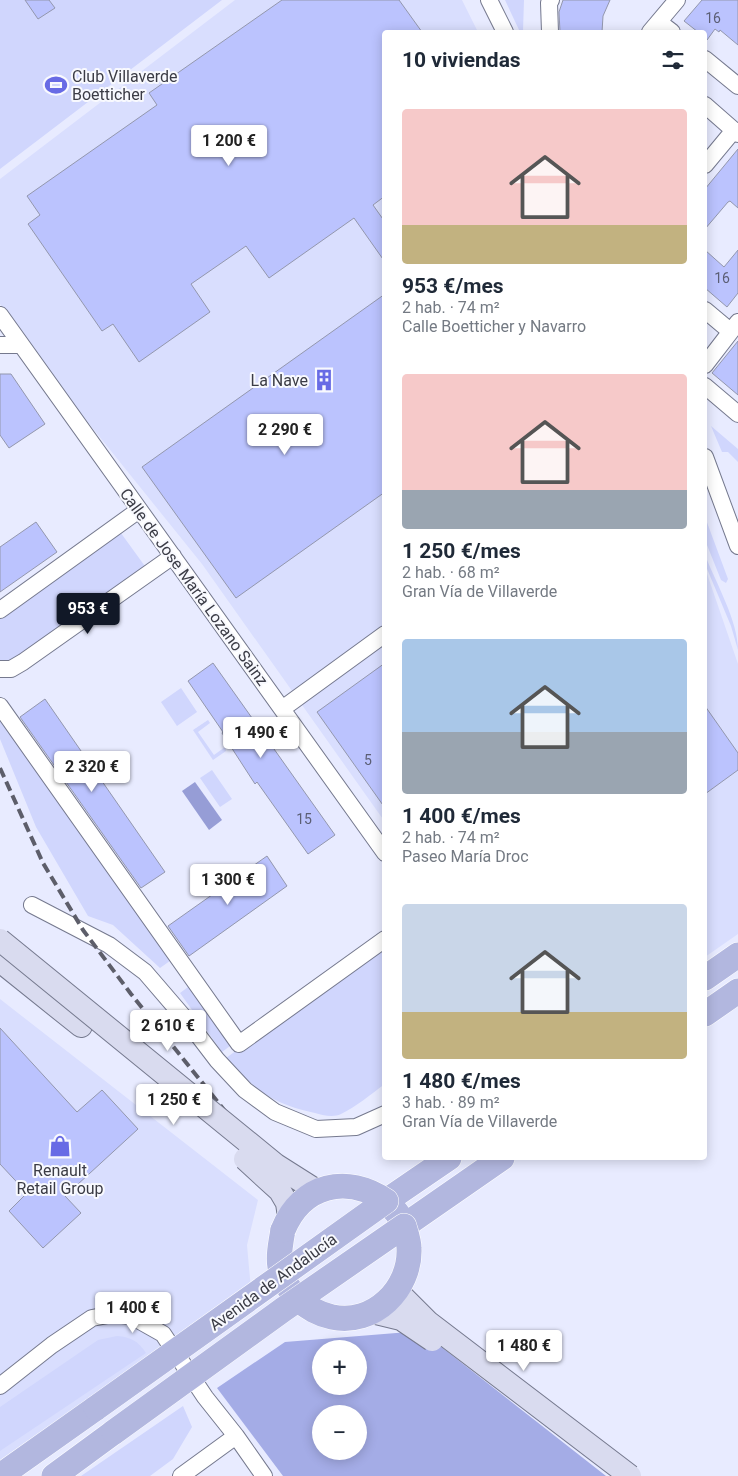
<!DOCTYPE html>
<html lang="es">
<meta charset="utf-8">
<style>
body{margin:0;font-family:Roboto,sans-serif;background:#f2f2f3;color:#1f2937;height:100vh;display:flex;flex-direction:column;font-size:19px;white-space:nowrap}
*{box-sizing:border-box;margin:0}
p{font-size:16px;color:#747a83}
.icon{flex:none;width:28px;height:28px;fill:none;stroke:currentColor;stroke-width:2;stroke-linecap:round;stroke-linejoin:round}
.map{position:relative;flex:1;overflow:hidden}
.panel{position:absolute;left:382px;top:30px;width:325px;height:1130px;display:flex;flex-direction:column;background:#fff;border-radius:5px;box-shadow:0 2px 12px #0003}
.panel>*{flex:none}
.fabs{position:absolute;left:312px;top:1340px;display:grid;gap:10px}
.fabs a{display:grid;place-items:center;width:55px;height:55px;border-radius:50%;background:#fff;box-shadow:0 2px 12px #0003;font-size:25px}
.price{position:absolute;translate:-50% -42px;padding:0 11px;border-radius:5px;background:#fff;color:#222;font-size:16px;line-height:32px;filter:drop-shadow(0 1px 2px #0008)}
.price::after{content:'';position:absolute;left:50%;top:30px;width:15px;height:11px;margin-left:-8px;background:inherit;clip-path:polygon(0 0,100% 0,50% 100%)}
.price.selected{background:#111827;color:#fff}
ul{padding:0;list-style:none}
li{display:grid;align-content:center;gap:10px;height:265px;padding:0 20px}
li span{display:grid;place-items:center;height:155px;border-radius:5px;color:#555}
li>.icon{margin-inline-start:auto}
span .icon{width:90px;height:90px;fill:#fffc;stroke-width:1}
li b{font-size:21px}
h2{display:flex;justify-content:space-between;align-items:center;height:60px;padding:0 20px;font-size:21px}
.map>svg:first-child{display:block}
</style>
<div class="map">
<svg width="738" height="1476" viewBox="0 0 738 1476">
<rect width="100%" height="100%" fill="#e8ebff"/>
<path fill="#d9defe" d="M235,0H462L478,32H385V822L202,564L45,369L0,304V179Z
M705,568L738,664V934L705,957Z
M0,999L258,1200L247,1245L251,1290L0,1463Z"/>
<path fill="#d0d6fd" d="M0,0H222L0,169Z
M505,0H524L523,31L520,32Z
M711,426L738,449V462L728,452H722Z
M705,517L728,579L726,583L721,580L705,540Z
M118,529L147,569L15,662L0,664V614Z
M705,555C716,583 738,621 738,650L731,626L705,564Z
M181,688L197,712L177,726L161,702Z
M0,716L174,958L160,968L113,925L88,916L36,827L0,739Z
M208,720L210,723L198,732L214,755L225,747L226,751L213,760L193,730Z
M212,770L232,799L220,807L200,778Z
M385,943V1084C371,1094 356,1107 341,1114C333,1118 322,1115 315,1113C270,1103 257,1091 226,1058Z
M192,984L234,1043L222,1052L180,993Z
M117,1336C131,1337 138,1341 146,1353L0,1451V1407L98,1340Z
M183,1406L192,1427L173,1459L150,1476H81Z"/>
<path fill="#a4ace6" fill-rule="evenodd" d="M421,1331L606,1476H283L217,1388L285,1342ZM321,1349H359V1386H321ZM321,1414H359V1451H321Z"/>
<path fill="#969dd6" d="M195,782L222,820L209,830L182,791Z"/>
<path fill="#bbc3fe" stroke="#9397ad" d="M25,0H49L55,8L38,19Z
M282,0H399L422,32H385V196L373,205L385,222V262L354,218L269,278L246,246L191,284L210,312L139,362L113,324L102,331L28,224L40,215L27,196L157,105L149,93Z
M563,0H610L603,16L602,32H560L559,12Z
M702,0H738V45L720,30L719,32L715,29L707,40L705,38V32H698L684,21Z
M738,149V208L730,201L728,202L705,229V189Z
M705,250L724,267L738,250V293L727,307L705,288Z
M385,294V492L236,598L142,467Z
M738,341V395L712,373Z
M0,374H11L45,424L9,448L0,435Z
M36,522L57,552L0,592V547Z
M213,663L335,835L308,854L257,782L255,784L222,733L223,732L188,681Z
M385,663V808L317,712Z
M45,699L165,872L141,888L20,717Z
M705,706L738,753V770L705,794Z
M267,856L287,886L189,956L168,926Z
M0,1028L77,1112L102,1090L138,1129L65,1196L81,1213L43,1248L9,1211L27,1193L0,1164Z"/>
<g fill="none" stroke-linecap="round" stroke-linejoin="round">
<g stroke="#75798e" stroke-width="18">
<path id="street" d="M489,0L505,32
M659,22L672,32
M550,32L549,3L551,0
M650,32L677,0
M705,59L738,86
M705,105L738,134
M705,165L734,130
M705,310L730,331
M0,315L385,853
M0,345H21
M705,365L738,322
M705,386L738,414
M705,457L738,546
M0,610L139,510
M0,669H11L23,662L173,556
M0,706L239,1044L385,939
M282,709L385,634
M32,905L109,945L145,972L188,1022L217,1060L245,1090L275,1112L316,1129L356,1127L385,1114
M0,1386L52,1345L92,1318L113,1314L131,1316L163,1334L205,1397L236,1436L264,1476
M181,1476L236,1436"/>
</g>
<g stroke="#75798e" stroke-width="24">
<path id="secondary" d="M0,961L81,1026"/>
</g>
<g stroke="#fff" stroke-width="26">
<path id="primary" d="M705,978L738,955
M705,1014L738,991
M449,1158L386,1201L397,1213L404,1226L502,1158
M283,1230C277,1262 276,1274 298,1300
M0,1476L96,1408
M54,1476L114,1432"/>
</g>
<use href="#street" stroke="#fff" stroke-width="16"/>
<use href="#secondary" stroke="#d9dbef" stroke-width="22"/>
<use href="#primary" stroke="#b2b7df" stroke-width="25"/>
<path stroke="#5d5e6a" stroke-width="4" stroke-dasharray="10 5" stroke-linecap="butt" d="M0,768L43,863L83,930L131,994L278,1177"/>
<g stroke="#75798e" stroke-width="24" stroke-linecap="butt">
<path id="secondary-bridge" d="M0,940L276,1165L317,1191
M245,1159L280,1191L287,1203L289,1217
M397,1291L428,1322L630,1476
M372,1312L401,1319L432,1340"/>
</g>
<g stroke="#fff" stroke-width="26" stroke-linecap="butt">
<path id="primary-bridge" d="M96,1408L386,1201C347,1174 302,1184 283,1230
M114,1432L284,1309L404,1226C406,1233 409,1241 409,1248C411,1289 373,1326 332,1317C318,1314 309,1308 298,1300"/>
</g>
<use href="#secondary-bridge" stroke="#d9dbef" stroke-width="22"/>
<use href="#primary-bridge" stroke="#b2b7df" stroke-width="25"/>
</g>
<defs>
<g id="stadium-bare" transform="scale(1.725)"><path d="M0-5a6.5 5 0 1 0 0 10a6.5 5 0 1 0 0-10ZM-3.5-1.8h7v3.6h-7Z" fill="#686be5" stroke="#f8f9fe" stroke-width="2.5" paint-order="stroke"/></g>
<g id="building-bare" transform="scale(1.725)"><path d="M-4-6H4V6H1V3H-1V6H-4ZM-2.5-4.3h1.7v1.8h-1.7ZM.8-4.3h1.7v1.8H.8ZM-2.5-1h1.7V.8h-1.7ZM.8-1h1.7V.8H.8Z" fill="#686be5" stroke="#f8f9fe" stroke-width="2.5" paint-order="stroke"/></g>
<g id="shop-bare" transform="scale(1.725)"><path d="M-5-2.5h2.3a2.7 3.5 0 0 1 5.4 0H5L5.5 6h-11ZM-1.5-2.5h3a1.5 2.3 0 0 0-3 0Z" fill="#686be5" stroke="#f8f9fe" stroke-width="2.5" paint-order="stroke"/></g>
</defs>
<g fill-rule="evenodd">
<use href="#stadium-bare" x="56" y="85"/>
<use href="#building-bare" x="324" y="380"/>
<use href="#shop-bare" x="60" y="1146"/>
</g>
<g text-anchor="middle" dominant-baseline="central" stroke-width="4" stroke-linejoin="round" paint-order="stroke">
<g font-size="14" fill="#5b5e74">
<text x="713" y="18">16</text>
<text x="722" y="278">16</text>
<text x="368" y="760">5</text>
<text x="304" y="819">15</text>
</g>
<g font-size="16" fill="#3b3c46" stroke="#f8f9fe" text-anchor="start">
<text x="72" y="76">Club Villaverde<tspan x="72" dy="18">Boetticher</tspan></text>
<text x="308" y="380" text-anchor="end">La Nave</text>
<text x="60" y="1170" text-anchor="middle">Renault<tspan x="60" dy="18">Retail Group</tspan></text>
</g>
<g font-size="16" fill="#3b3c46" stroke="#f8f9fe">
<text transform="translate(194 587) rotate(54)">Calle de Jose María Lozano Sainz</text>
<text transform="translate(273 1282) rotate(-36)">Avenida de Andalucía</text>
</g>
</g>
</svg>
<div class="fabs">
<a>+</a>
<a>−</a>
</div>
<b class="price" style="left:229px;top:167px">1 200 €</b>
<b class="price" style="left:285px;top:456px">2 290 €</b>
<b class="price selected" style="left:88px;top:635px">953 €</b>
<b class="price" style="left:261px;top:759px">1 490 €</b>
<b class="price" style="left:92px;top:793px">2 320 €</b>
<b class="price" style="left:228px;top:906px">1 300 €</b>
<b class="price" style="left:168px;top:1052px">2 610 €</b>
<b class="price" style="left:174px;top:1126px">1 250 €</b>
<b class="price" style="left:133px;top:1334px">1 400 €</b>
<b class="price" style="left:524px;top:1372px">1 480 €</b>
<section class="panel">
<h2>10 viviendas<svg class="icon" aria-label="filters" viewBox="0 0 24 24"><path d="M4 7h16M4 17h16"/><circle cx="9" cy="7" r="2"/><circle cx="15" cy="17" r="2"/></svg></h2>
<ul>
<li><span style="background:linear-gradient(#f6c9c9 75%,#c2b280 0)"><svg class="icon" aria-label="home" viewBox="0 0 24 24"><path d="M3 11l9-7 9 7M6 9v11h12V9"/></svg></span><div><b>953 €/mes</b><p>2 hab. · 74 m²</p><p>Calle Boetticher y Navarro</p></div></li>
<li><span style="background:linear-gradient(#f6c9c9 75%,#9aa5b1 0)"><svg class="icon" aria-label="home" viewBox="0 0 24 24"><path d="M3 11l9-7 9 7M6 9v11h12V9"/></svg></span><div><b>1 250 €/mes</b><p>2 hab. · 68 m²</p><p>Gran Vía de Villaverde</p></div></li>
<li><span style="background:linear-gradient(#a9c7e8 60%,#9aa5b1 0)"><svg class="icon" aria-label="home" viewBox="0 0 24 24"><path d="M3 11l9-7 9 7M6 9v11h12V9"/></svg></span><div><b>1 400 €/mes</b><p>2 hab. · 74 m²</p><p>Paseo María Droc</p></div></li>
<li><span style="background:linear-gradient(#c9d6e8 70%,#c2b280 0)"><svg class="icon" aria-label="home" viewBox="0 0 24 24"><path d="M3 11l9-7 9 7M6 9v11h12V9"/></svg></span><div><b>1 480 €/mes</b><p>3 hab. · 89 m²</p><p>Gran Vía de Villaverde</p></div></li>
</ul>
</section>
</div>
